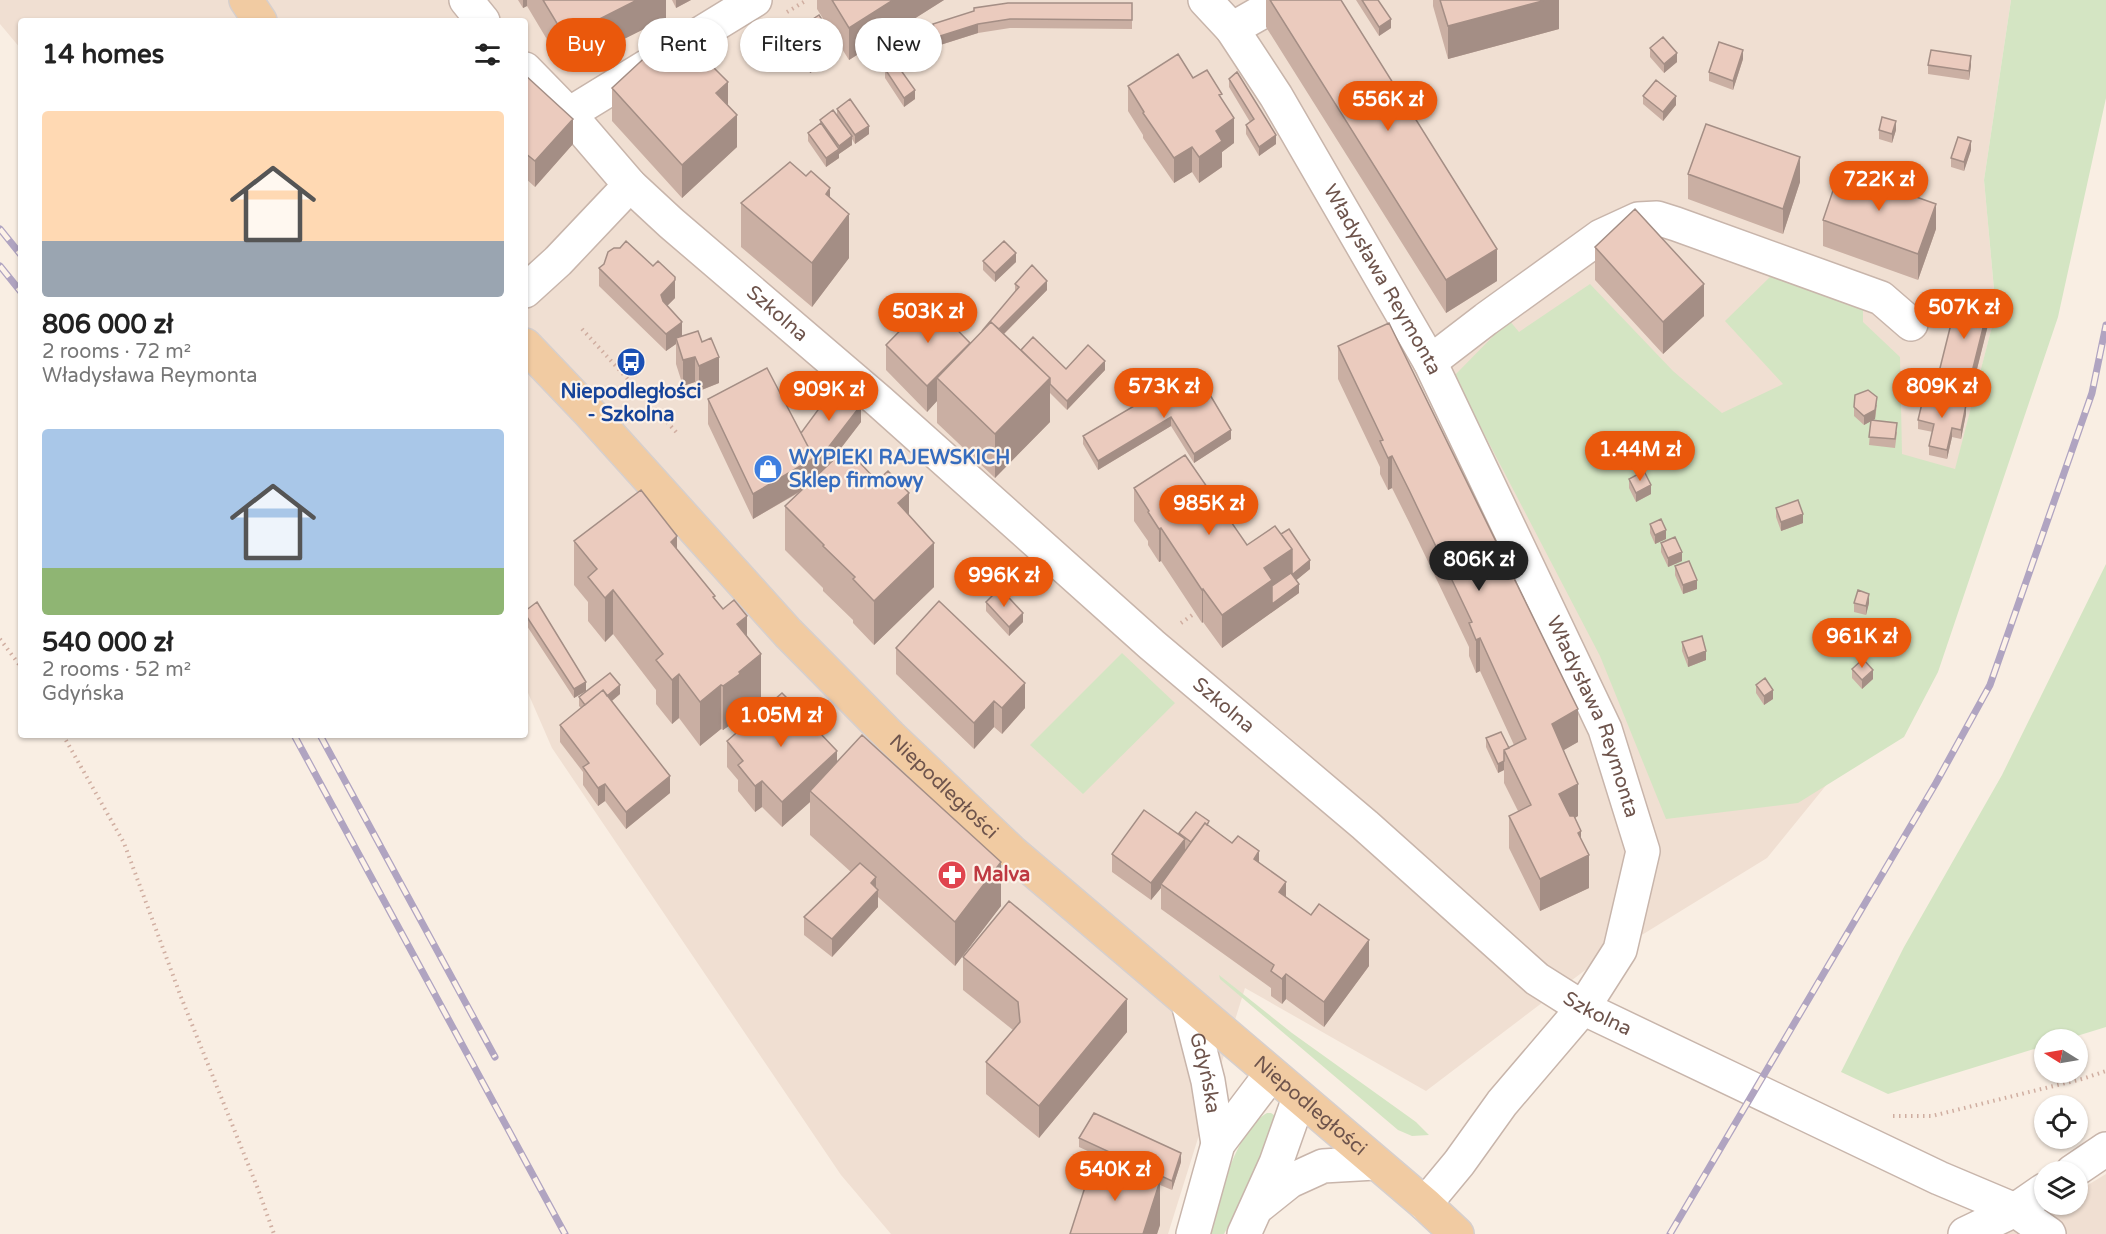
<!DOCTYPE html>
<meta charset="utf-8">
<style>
body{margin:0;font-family:"Varela Round",sans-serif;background:#f6f6f6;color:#222;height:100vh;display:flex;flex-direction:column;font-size:22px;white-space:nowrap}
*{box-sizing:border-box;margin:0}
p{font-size:20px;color:#767676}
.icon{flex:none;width:33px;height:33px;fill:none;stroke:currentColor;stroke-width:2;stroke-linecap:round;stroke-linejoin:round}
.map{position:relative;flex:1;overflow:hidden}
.sheet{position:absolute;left:18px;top:18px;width:510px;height:720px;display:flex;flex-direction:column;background:#fff;border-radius:6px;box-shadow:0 2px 4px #0004}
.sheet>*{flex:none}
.guide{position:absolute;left:546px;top:18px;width:570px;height:54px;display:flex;gap:12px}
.needle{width:39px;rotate:281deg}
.fabs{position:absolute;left:2034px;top:1029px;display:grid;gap:12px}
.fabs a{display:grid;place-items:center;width:54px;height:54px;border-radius:50%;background:#fff;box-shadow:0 2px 4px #0004;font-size:30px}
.price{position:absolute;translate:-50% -51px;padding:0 14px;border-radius:21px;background:#ea580c;color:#fff;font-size:20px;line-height:39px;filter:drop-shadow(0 2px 3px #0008)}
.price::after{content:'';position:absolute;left:50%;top:36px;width:18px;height:14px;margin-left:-9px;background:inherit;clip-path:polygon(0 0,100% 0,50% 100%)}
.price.active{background:#222;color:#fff}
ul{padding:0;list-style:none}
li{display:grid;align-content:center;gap:12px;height:318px;padding:0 24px}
li span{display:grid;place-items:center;height:186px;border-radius:6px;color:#555}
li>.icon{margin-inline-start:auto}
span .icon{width:108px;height:108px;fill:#fffc;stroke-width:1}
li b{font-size:26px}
h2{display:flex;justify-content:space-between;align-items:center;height:72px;padding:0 24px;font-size:26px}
.pill{padding:0 21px;border-radius:27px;background:#fff;box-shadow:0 2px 4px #0004;font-size:21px;line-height:54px}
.pill.active{background:#ea580c;color:#fff}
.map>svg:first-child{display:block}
</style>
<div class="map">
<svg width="2106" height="1234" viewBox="0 0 2106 1234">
<rect width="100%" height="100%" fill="#f9eee3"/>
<path fill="#f0dfd2" d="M0,0H2011L1984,180L1996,311L1897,698L1767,858L1588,968L1426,1091L1245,988L1168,1234H891L841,1175L552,748L525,686V21H21V49L0,24Z
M2106,1174V1234H2003L2054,1205L2078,1204V1191Z"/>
<path fill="#d4e5c3" d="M2011,0H2106V98L2058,317L1938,672L1904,737L1798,803L1666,819L1600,656L1454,376L1509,320L1519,332L1590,284L1673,371L1722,413L1783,384L1725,321L1771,276L1863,307V322L1900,357L1902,454L1955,469L1996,311L1984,180Z
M2106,564V1027L2067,1039L2044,1040V1046L1888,1094L1841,1072L1904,947L2002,775Z
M1122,653L1175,703L1083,794L1030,745Z
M1219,975L1292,1033L1416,1122L1429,1135L1412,1136L1398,1130L1220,979Z
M1267,1113H1271L1274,1115L1275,1128L1271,1144L1224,1234H1208C1218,1202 1236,1129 1267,1113Z"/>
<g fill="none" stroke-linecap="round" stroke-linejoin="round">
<g stroke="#c8b5ab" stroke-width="36">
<g id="minor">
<path d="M466,0L483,21"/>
<path id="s1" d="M1205,0L1232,29L1276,96L1430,362L1605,729L1643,851L1620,950L1583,1008L1502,1103L1459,1163L1425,1204"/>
<path d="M1232,29L1283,0"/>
<path id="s2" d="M525,69L569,114L630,185L671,223L879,401L1152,645L1365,825L1537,979L1583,1008L1939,1178L2015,1210L2049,1234"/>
<path d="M569,114L755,0"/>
<path d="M525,291L558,261L630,185"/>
<path d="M1430,362L1486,319L1601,236L1638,219L1657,218L1676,224L1881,298L1911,324"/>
<path id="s3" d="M1188,1003L1208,1081L1218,1144"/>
<path d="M2072,1172L2106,1149"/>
<path d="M1260,1205L1290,1181L1323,1166L1375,1163"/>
<path d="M1193,1234L1218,1144L1271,1074"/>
<path d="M1244,1234L1276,1163L1299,1098"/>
<path d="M1965,1234L2015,1210L2044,1190"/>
</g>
</g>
<g stroke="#d6cfcd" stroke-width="36">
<g id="major">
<path d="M246,0L260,21"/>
<path id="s4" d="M525,345L587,410L788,633L890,736L1013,853L1425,1204L1457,1234"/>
</g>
</g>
<path stroke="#d0aea1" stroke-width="4" stroke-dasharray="1.5 4.5" stroke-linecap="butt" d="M787,12L807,0
M582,329L677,433
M1181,623L1195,613
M0,639L21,667
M63,735L124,843L181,997L258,1189L274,1234
M1893,1116H1932L2082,1079L2106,1071"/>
<use href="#minor" stroke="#fff" stroke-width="33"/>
<use href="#major" stroke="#f1cba2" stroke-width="33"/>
<g stroke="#b0a4c1" stroke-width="7">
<path id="rail" d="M0,229L21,255
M0,266L21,292
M294,735L565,1234
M320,735L495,1057
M1670,1234L1936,783L1990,685L2092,393L2106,325"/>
</g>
<use href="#rail" stroke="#fdf2e8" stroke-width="4.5" stroke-dasharray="14" stroke-linecap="butt"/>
</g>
<path fill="#caafa3" d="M518,0H666V18L572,65L561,63L527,6L523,8Z
M672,0H691L676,8Z
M817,0H944L849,60L817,9Z
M1266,0H1341L1497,281L1446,313L1266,27Z
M1356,0H1378L1391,28L1379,36Z
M1433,0H1559V29L1448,59L1433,6Z
M1132,3V29L1010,28L978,33L937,46L933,33V24Z
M792,33L828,38L826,39L834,59L810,73L802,59V53L800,55L792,42Z
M1650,48L1677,62L1664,73L1650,57Z
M1743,59L1733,90L1709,81V72Z
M1928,65H1971L1969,80L1928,74Z
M885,69L915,99L904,107L885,78Z
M525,75L573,144L535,187L525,178Z
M1193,78L1222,100L1234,143L1222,152V167L1199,183L1192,172L1174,183L1143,138V135L1128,111V86Z
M1229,79L1276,144L1259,156L1246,134V125L1250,122L1229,87Z
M612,88L737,147L682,198L612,121Z
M1643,96L1676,105L1663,121L1643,104Z
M837,109L869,134L855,144L852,139V145L839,154V158L826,167L808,141V133L820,124V120L837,115Z
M1879,130H1896L1892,143L1879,139Z
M1971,150L1964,171L1951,167V158Z
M1688,174L1800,182L1783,234L1688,199Z
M830,198L849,258L812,307L741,247V203Z
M1823,220L1936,229L1918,280L1823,246Z
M1595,247L1704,316L1663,354L1595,280Z
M983,261L1016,262L995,282L983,270Z
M599,268L675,298L667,306L682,336L702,342L719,383L699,391L695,382L683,386L676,364V344L666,351L599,286Z
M1015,284L1047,290L1004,334L1021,350L1066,369L1105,370L1067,410L1050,393V422L995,478L937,423V401L927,412L886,370V345L970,344L982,331L1015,292Z
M1990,317L1968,405L1937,398V380Z
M1338,346L1578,742L1563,750L1578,816L1575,818L1581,840L1589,888L1540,911L1509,848V816L1518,811L1504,783V770L1498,773L1486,747V738L1509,748L1514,745L1480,671L1476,673L1469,656V647L1409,522L1392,488L1388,490L1380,474V467L1338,379Z
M1158,397L1231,439L1194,463L1171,426L1098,470L1083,444V436Z
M708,399L801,433L861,422L829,464L909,515L934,587L874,645L853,623V620L823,591V588L785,550V506L800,492L753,519L708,424Z
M1877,405L1875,419L1873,420L1897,432L1895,448L1869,445L1871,421L1864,425L1854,416V407Z
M1966,414L1961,439L1952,437L1947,459L1929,455V446L1933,432L1918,429V420Z
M1629,479L1651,494L1636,502L1629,488Z
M1134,488L1247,545L1281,534L1310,569L1296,580L1299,593L1222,648L1203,622L1202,623L1161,561L1159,562L1148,545V541L1134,521Z
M1776,508L1803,523L1781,531L1776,517Z
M1650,524L1666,539L1655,544L1650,533Z
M574,541L677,549L715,600L747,636L761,698L740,715V718L723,730L721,729L700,746L679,718L672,724L656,704V690L613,634L605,642L588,621V602L574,585Z
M1661,543L1682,561L1668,567L1661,552Z
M1675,566L1697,589L1683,594L1675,575Z
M986,602L1023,622L1009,636L986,611Z
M1854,603H1869L1866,615L1854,612Z
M525,611L586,691L574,698L525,623Z
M1682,642L1706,660L1688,667L1682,651Z
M896,648L1025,708L1002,734L994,727L974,749L896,674Z
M1852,669L1873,679L1862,689L1852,678Z
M1756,685L1773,699L1764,705L1756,693Z
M620,694L612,701L670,793L626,829L605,801L598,806L583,785V772L560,742V725L581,708L579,706V697Z
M821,733L837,761L1001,906L955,966L878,897V907L832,957L804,935V917L851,872L810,835V802L782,827L762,807L755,812L738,791V780L727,767V741Z
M1209,826L1259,862L1286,897L1369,966L1324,1027L1286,999L1282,1004L1271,996V988L1161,909V888L1151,900L1112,872V854L1179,835V833Z
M963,957L1127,1032L1039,1138L986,1094V1062L1013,1030L963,990Z
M1079,1138L1181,1162L1172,1190L1160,1185V1225L1157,1234H1070L1133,1172L1079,1147Z"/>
<path fill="#a48e85" d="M523,0H527V6L523,8Z
M637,0H666V18L572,65V33Z
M676,0H691L676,8Z
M893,0H944L849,60V28Z
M1546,0H1559V29L1448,59V26Z
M1391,19V28L1379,36V27Z
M978,24V33L937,46V37Z
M828,29V38L804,53L802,50V53L800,55V46Z
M834,50V59L810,73V64Z
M1743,50V59L1733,90V81Z
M1677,53V62L1664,73V64Z
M1971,56V65L1969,80V71Z
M728,82V115L716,93Z
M915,90V99L904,107V98Z
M1676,96V105L1663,121V112Z
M737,115V147L682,198V165Z
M1234,118V143L1222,152V167L1199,183V157L1216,131Z
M573,119V144L535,187V161Z
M1896,121V130L1892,143V134Z
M869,126V134L855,144V135Z
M1276,135V144L1259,156V147Z
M852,136V145L839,154V158L826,167V158L839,150V146Z
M1971,141V150L1964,171V162Z
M1192,147V172L1174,183V158Z
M1800,157V182L1783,234V209Z
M830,188V232L826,194Z
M1936,204V229L1918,280V254Z
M849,214V258L812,307V263Z
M1497,249V281L1446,313V280Z
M1016,253V262L995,282V273Z
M675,280V298L661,312V295Z
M1047,281V290L986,352V343Z
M1704,284V316L1663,354V322Z
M1990,300V317L1968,405V388Z
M682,322V339L676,338V344L666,351V334Z
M970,343V368L937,378V401L927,412V386Z
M695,357V382L683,386V360Z
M719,357V383L699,391V366Z
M1105,361V370L1067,410V401Z
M1050,378V422L995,478V434Z
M1877,397L1875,419L1864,425V416Z
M861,405V422L814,483L753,519V494Z
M1966,405V414L1961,439V430Z
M1171,417V426L1098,470V461Z
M1952,428V437L1947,459V450Z
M1231,430V439L1194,463V454Z
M1392,456V488L1388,490V458Z
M1651,485V494L1636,502V493Z
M909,493V537L898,503Z
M1803,514V523L1781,531V522Z
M1161,528V561L1159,562V529Z
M1666,530V539L1655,544V535Z
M677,536V581L671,542Z
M934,543V587L874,645V601Z
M1292,549V582L1299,584V593L1222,648V615L1264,568Z
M1682,552V561L1668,567V558Z
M1310,560V569L1293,583V574Z
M1697,580V589L1683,594V585Z
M1203,589V622L1202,623V590Z
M613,590V634L605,642V598Z
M1869,594V603L1866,615V606Z
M1023,613V622L1009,636V627Z
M747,616V660L737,624Z
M1480,638V671L1476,673V640Z
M1706,651V660L1688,667V658Z
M761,654V698L740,715V718L723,730V686L739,672Z
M1873,670V679L1862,689V680Z
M679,674V718L672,724V680Z
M586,682V691L574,698V689Z
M1025,683V708L1002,734V708Z
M620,685V694L590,719V710Z
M721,685V729L700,746V702Z
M1773,690V699L1764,705V696Z
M994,701V727L974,749V723Z
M1578,709V742L1552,757V724Z
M837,751V777L810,791V802L782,827V802Z
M1504,761V770L1498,773V764Z
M670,776V793L626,829V812Z
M762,781V807L755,812V786Z
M605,784V801L598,806V788Z
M1578,784V816L1559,827V794Z
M1581,831V859L1589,855V888L1540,911V879L1578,833Z
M1185,839V857L1161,884V888L1151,900V883Z
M1259,851V877L1254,859Z
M1001,862V906L955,966V922Z
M876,877V892L878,890V907L832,957V939Z
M1286,882V908L1279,892Z
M1369,940V966L1324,1027V1002Z
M1286,974V999L1282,1004V979Z
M1127,999V1032L1039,1138V1106Z
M1181,1153V1162L1172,1190V1181Z
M1160,1181V1225L1157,1234H1143Z"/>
<path fill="#ebcbbe" stroke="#a48e85" stroke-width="1.5" d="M543,0H637L572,33L561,30Z
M832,0H893L849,28Z
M1270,0H1341L1497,249L1446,280Z
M1362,0H1378L1391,19L1379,27Z
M1440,0H1546L1448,26Z
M1008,3H1132V20L1010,19L978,24L937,37L933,24L974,11V8Z
M819,15L828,29L800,46L792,33Z
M825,36L834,50L810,64L802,50Z
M1663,37L1677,53L1664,64L1650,48Z
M666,38L686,59L696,50L728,82L716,93L737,115L682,165L612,88Z
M1719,42L1743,50L1733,81L1709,72Z
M1931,50L1971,56L1969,71L1928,65Z
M1178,54L1193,78L1207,70L1222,94L1219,95L1234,118L1216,131L1222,141L1199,157L1192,147L1174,158L1143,113L1144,112L1128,86Z
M895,62L915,90L904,98L885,69Z
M1237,72L1276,135L1259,147L1246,125L1254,119L1229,79Z
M525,75L573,119L535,161L525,153Z
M1656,80L1676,96L1663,112L1643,96Z
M850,99L869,126L855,135L837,109Z
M833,110L852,136L839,146L820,120Z
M1882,117L1896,121L1892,134L1879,130Z
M821,123L839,149L826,158L808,133Z
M1706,124L1800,157L1783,209L1688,174Z
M1958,137L1971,141L1964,162L1951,158Z
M790,162L806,176L811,171L830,188L826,194L849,214L812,263L741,203Z
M1840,170L1936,204L1918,254L1823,220Z
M1635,209L1704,284L1663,322L1595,247Z
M626,241L653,266L658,261L675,277V280L661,295L663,301L682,322L666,334L599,268L604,264L608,252L614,248H620Z
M1004,241L1016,253L995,273L983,261Z
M1032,265L1047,281L999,329L991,322L982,331L1019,287L1015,284Z
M1959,292L1990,300L1968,388L1937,380Z
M929,301L970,343L927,386L886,345Z
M991,322L1050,378L995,434L937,378Z
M1389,323L1578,709L1552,724L1578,784L1559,794L1570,816H1574L1581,831L1578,833L1589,855L1540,879L1509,816L1531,805L1504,750L1526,739L1480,638L1476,640L1469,623L1472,622L1409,490L1392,456L1388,458L1380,441L1383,440L1338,346Z
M698,331L702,342L711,338L719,357L699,366L695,357L683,360L676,338Z
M1033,337L1066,369L1088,345L1105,361L1067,401L1050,384V378L1021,350Z
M767,368L814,458L753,494L708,399Z
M1197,373L1231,430L1194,454L1171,417L1098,461L1083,436L1156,393L1158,397Z
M837,384L861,405L814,466V458L801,433Z
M1868,390L1877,397L1875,410L1864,416L1854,407L1855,395Z
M1924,395L1966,405L1961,430L1952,428L1947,450L1929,446L1934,424L1918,420Z
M1871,420L1897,423L1895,439L1869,437Z
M846,448L877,481L888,471L909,493L898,503L934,543L874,601L853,579L855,577L823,546L824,545L785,506Z
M1185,455L1247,545L1275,526L1292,549L1264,568L1272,580L1222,615L1203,589L1202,590L1161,528L1159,529L1148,512L1149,511L1134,488Z
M1644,471L1651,485L1636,493L1629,479Z
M641,490L677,536L671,542L715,596L713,597L723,609L734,600L747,616L737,624L761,654L739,672L740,674L723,686L721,685L700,702L679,674L672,680L656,660L663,654L613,590L605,598L588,577L597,569L574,541Z
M1798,500L1803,514L1781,522L1776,508Z
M1661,519L1666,530L1655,535L1650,524Z
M1289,529L1310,560L1293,574L1292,573V549L1281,534Z
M1675,537L1682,552L1668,558L1661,543Z
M1689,561L1697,580L1683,585L1675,566Z
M1291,573L1299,584L1272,604V586Z
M1000,588L1023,613L1009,627L986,602Z
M1858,590L1869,594L1866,606L1854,603Z
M939,601L1025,683L1002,708L994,701L974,723L896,648Z
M537,602L586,682L574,689L525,614V611Z
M1702,636L1706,651L1688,658L1682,642Z
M1863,659L1873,670L1862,680L1852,669Z
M610,673L620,685L607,696L603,690L585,705L579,697Z
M1765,678L1773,690L1764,696L1756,685Z
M603,690L670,776L626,812L605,784L598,788L583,767L589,763L560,725Z
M782,693L802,713L805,711L821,728L818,731L837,751L782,802L762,781L755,786L738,765L743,761L727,741Z
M1501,732L1509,748L1504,750V761L1498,764L1486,738Z
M862,735L1001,862L955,922L810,791Z
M1144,810L1185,839L1151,883L1112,854Z
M1196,812L1209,821L1207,825L1205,823L1191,842L1179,833Z
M1205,823L1232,843L1238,836L1259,851L1254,859L1286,882L1279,892L1311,915L1319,904L1369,940L1324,1002L1286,974L1282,979L1271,971L1274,965L1161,884Z
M860,863L876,877L871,883L878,890L832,939L804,917Z
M1009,901L1127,999L1039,1106L986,1062L1020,1022L1018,1002L963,957Z
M1094,1113L1181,1153L1172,1181L1079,1138Z
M1094,1159L1160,1181L1143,1234H1070Z"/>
<defs>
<g id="bus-disc" transform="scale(1.5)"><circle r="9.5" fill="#1a4fb4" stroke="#fdf2e8"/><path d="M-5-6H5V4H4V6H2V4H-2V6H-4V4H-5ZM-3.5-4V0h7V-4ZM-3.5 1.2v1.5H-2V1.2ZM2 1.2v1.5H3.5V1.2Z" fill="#fff"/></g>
<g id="shop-disc" transform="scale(1.5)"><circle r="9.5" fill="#3f7fe0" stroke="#fdf2e8"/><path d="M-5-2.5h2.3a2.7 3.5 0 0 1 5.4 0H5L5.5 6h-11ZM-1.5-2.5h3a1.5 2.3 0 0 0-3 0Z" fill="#fff"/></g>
<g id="pharmacy-disc" transform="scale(1.5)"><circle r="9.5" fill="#e0444e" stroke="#fdf2e8"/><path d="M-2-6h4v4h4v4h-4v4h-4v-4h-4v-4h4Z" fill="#fff"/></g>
</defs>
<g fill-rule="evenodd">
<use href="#bus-disc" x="631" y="362"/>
<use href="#shop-disc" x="768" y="469"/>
<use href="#pharmacy-disc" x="952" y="875"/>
</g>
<g text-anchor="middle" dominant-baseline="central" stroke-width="4.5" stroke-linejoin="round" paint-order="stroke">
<g font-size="20" fill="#6e544c" stroke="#fdf2e8">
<text stroke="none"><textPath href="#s1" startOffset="332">Władysława Reymonta</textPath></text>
<text stroke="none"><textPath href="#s2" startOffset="352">Szkolna</textPath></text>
<text stroke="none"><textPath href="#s2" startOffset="946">Szkolna</textPath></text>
<text stroke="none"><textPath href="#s1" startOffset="818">Władysława Reymonta</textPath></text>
<text stroke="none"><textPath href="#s4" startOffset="609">Niepodległości</textPath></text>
<text stroke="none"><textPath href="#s2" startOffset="1432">Szkolna</textPath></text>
<text stroke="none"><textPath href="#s3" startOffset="72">Gdyńska</textPath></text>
<text stroke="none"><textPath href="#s4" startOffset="1095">Niepodległości</textPath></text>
</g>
<g font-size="20" font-weight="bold" fill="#164399" stroke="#fdf2e8">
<text x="631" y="392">Niepodległości<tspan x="631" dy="23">- Szkolna</tspan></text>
</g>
<g font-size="20" font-weight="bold" fill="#366cbe" stroke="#fdf2e8" text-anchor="start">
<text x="789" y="458">WYPIEKI RAJEWSKICH<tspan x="789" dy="23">Sklep firmowy</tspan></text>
</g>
<g font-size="20" font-weight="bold" fill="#be3a42" stroke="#fdf2e8" text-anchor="start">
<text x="973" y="875">Malva</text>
</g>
</g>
</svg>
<div class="fabs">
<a><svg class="needle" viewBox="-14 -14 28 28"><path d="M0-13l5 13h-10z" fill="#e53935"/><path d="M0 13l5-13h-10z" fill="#767676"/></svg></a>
<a><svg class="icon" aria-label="locate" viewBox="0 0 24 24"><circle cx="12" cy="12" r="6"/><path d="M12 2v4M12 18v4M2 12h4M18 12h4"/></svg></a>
<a><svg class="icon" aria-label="layers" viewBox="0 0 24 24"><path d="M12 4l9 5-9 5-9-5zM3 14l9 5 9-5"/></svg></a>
</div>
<b class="price" style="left:1388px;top:132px">556K zł</b>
<b class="price" style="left:1879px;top:212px">722K zł</b>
<b class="price" style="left:1964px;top:340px">507K zł</b>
<b class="price" style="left:928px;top:344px">503K zł</b>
<b class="price" style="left:1164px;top:419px">573K zł</b>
<b class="price" style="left:1942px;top:419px">809K zł</b>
<b class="price" style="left:829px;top:422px">909K zł</b>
<b class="price" style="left:1640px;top:482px">1.44M zł</b>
<b class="price" style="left:1209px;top:536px">985K zł</b>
<b class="price active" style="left:1479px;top:592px">806K zł</b>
<b class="price" style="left:1004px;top:608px">996K zł</b>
<b class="price" style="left:1862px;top:669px">961K zł</b>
<b class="price" style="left:781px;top:748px">1.05M zł</b>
<b class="price" style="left:1115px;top:1202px">540K zł</b>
<div class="guide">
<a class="pill active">Buy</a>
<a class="pill">Rent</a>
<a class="pill">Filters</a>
<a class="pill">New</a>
</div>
<section class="sheet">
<h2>14 homes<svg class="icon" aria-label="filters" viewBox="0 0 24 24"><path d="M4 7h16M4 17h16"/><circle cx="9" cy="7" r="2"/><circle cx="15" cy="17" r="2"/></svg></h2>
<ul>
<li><span style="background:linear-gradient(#ffd9b3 70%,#9aa5b1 0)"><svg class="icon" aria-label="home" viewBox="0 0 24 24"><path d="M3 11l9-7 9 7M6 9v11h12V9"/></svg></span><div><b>806 000 zł</b><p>2 rooms · 72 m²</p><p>Władysława Reymonta</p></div></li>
<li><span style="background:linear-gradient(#a9c7e8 75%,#8fb573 0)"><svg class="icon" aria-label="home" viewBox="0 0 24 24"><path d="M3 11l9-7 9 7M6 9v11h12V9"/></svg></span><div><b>540 000 zł</b><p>2 rooms · 52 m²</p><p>Gdyńska</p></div></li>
</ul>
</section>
</div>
